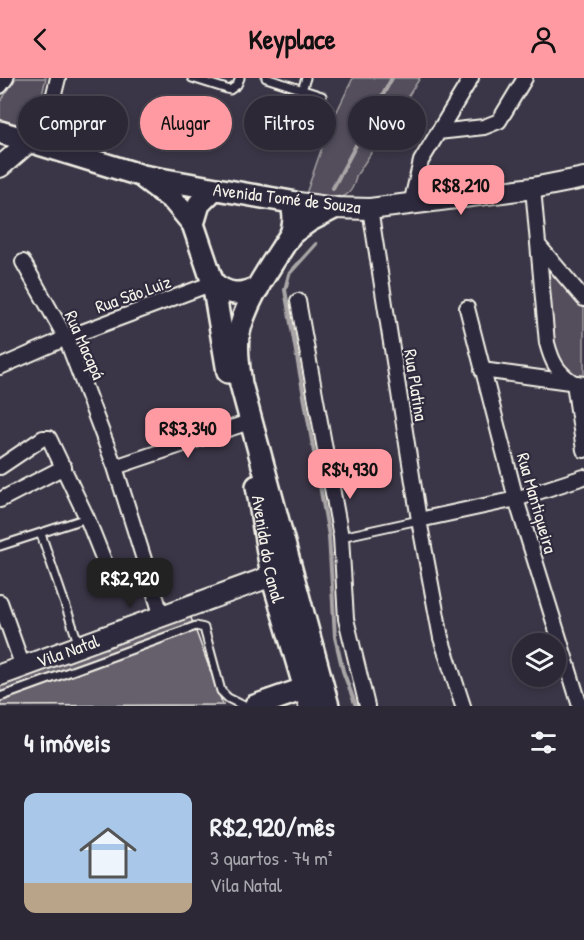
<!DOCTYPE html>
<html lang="pt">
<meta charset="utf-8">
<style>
body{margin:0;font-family:"Patrick Hand",sans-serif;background:#34303d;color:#f1f3f6;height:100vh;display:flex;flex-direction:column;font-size:22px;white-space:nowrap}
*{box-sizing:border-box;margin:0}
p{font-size:20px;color:#a6a6ad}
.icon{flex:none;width:33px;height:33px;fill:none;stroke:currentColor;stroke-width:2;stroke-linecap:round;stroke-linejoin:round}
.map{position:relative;height:628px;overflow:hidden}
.details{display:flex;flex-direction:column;background:#2c2835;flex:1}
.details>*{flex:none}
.banner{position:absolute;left:18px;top:18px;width:549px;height:54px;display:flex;gap:12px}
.tools{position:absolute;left:512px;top:555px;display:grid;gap:12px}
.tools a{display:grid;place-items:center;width:54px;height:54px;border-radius:50%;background:#2c2835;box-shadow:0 3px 9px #0003,0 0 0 2px #484450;font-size:30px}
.price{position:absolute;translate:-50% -51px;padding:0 14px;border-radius:12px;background:#ff9aa2;color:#111;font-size:20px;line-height:39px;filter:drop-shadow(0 2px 3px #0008)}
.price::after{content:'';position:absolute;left:50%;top:36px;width:18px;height:14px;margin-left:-9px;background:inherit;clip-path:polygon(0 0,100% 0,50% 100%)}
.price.current{background:#222;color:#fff}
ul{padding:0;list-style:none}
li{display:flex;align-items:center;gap:18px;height:150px;padding:0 24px}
li span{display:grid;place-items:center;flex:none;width:168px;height:120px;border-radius:12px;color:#555}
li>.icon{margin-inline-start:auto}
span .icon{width:72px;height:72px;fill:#fffc;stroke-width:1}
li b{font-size:26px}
h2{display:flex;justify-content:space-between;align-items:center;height:72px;padding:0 24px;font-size:26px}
.pill{padding:0 21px;border-radius:27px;background:#2c2835;box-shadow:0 3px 9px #0003,0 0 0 2px #484450;font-size:21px;line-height:54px}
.pill.current{background:#ff9aa2;color:#111}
header{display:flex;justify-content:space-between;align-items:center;height:78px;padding:0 24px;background:#ff9aa2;color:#111;font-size:27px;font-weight:700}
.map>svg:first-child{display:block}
</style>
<header><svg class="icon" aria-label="back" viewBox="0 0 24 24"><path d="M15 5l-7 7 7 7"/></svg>Keyplace<svg class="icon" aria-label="person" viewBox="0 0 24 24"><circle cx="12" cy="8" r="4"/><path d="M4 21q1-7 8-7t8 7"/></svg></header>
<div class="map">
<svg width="584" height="628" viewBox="0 0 584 628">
<rect width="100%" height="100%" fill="#3b3647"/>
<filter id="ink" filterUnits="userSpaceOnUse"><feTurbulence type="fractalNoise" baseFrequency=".0167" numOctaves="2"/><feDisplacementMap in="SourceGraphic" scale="12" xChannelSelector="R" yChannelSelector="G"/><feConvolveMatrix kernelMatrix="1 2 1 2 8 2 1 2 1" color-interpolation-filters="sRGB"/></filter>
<g filter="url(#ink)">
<path fill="#534e5c" stroke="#a4a0a2" stroke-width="1.5" d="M16,0H46L34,50L0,42V24Z
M353,0H420L356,98C351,129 329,119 306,116L328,52Z
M540,170L584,225V306L556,290Z"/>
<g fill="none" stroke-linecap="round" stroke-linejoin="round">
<path stroke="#aaa6a7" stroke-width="4" d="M333,110L392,0
M316,166L289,196L285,212L329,458L335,559L343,593L356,628"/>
</g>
<path fill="#65616c" stroke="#f4f1e8" stroke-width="1.5" d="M190,537L223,627L0,628V607Z"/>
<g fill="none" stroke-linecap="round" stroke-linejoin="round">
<g stroke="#f4f1e8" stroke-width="11">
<path id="lane" d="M192,0L230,12L237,7L240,0
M266,0L322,18
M302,12L306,0
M41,456L79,567
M341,459L419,442
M0,468L87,440
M0,619L196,548L204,550L221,613L228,620L244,628"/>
</g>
<g stroke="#f4f1e8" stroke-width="18">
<path id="street" d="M0,8L6,0
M438,54L484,49L499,43L525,0
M30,63L53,20L58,0
M533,110L547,265C552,284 557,294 574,305L584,372
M411,126L421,83L471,0
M370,131L419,442L441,560L463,628
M540,169L584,221
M23,184L66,260L115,389L162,539
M298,223L341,459L346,541L367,628
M467,230L516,421L580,628
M0,289L66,260L213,205
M482,292L584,306
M0,389L43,360H49L87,440L111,500
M115,389L252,343
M0,422L64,389
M419,442L516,421L584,399
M0,524L23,589"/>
</g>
<g stroke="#f4f1e8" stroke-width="24">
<g id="secondary">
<path d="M0,89L30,63"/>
<path d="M291,124L334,130L370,131L533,110L584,100"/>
<path id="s1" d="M0,597L272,498"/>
</g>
</g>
<g stroke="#f4f1e8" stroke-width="26">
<g id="primary">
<path d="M0,54L143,98L291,124C295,136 295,144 291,156C271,188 245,222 238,259C236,274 239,291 241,306L328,628"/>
<path d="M145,101L174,123L193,146"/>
<path d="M214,111L199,126L193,146L213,205L228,294"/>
<path d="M291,156L309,143L334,130"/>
<path d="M213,205C229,218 239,217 258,210"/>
<path id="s2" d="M257,408L272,498L310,628"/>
<path d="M255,628L318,606"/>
</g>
</g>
<use href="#lane" stroke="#2f2a3d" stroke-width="7"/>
<use href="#street" stroke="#2f2a3d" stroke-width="14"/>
<use href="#secondary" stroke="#2f2a3d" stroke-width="20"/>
<use href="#primary" stroke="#2f2a3d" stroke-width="21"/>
</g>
</g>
<g text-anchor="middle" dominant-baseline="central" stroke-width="4.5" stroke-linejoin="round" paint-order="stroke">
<g font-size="18" fill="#f4f1e8" stroke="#2f2a3d">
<text transform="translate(287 120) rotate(7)">Avenida Tomé de Souza</text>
<text transform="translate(133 216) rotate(-20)">Rua São Luiz</text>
<text transform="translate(85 267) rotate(66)">Rua Macapá</text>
<text transform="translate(416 307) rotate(81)">Rua Platina</text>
<text transform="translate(537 425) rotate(74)">Rua Mantiqueira</text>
<text stroke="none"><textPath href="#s2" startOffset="64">Avenida do Canal</textPath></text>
<text stroke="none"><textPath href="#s1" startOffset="72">Vila Natal</textPath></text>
</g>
</g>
</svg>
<div class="tools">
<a><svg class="icon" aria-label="layers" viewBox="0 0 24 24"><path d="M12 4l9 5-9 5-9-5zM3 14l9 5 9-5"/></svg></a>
</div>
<b class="price" style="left:461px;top:138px">R$8,210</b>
<b class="price" style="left:188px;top:381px">R$3,340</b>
<b class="price" style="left:350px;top:422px">R$4,930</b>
<b class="price current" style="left:130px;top:531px">R$2,920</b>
<div class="banner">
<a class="pill">Comprar</a>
<a class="pill current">Alugar</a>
<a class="pill">Filtros</a>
<a class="pill">Novo</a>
</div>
</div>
<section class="details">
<h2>4 imóveis<svg class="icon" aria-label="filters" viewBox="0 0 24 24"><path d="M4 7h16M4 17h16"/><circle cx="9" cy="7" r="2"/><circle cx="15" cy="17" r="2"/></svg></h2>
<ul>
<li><span style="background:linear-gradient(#a9c7e8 75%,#b9a48a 0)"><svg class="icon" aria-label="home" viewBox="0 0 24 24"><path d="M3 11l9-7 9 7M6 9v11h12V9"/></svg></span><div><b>R$2,920/mês</b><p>3 quartos · 74 m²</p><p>Vila Natal</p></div></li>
</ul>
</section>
